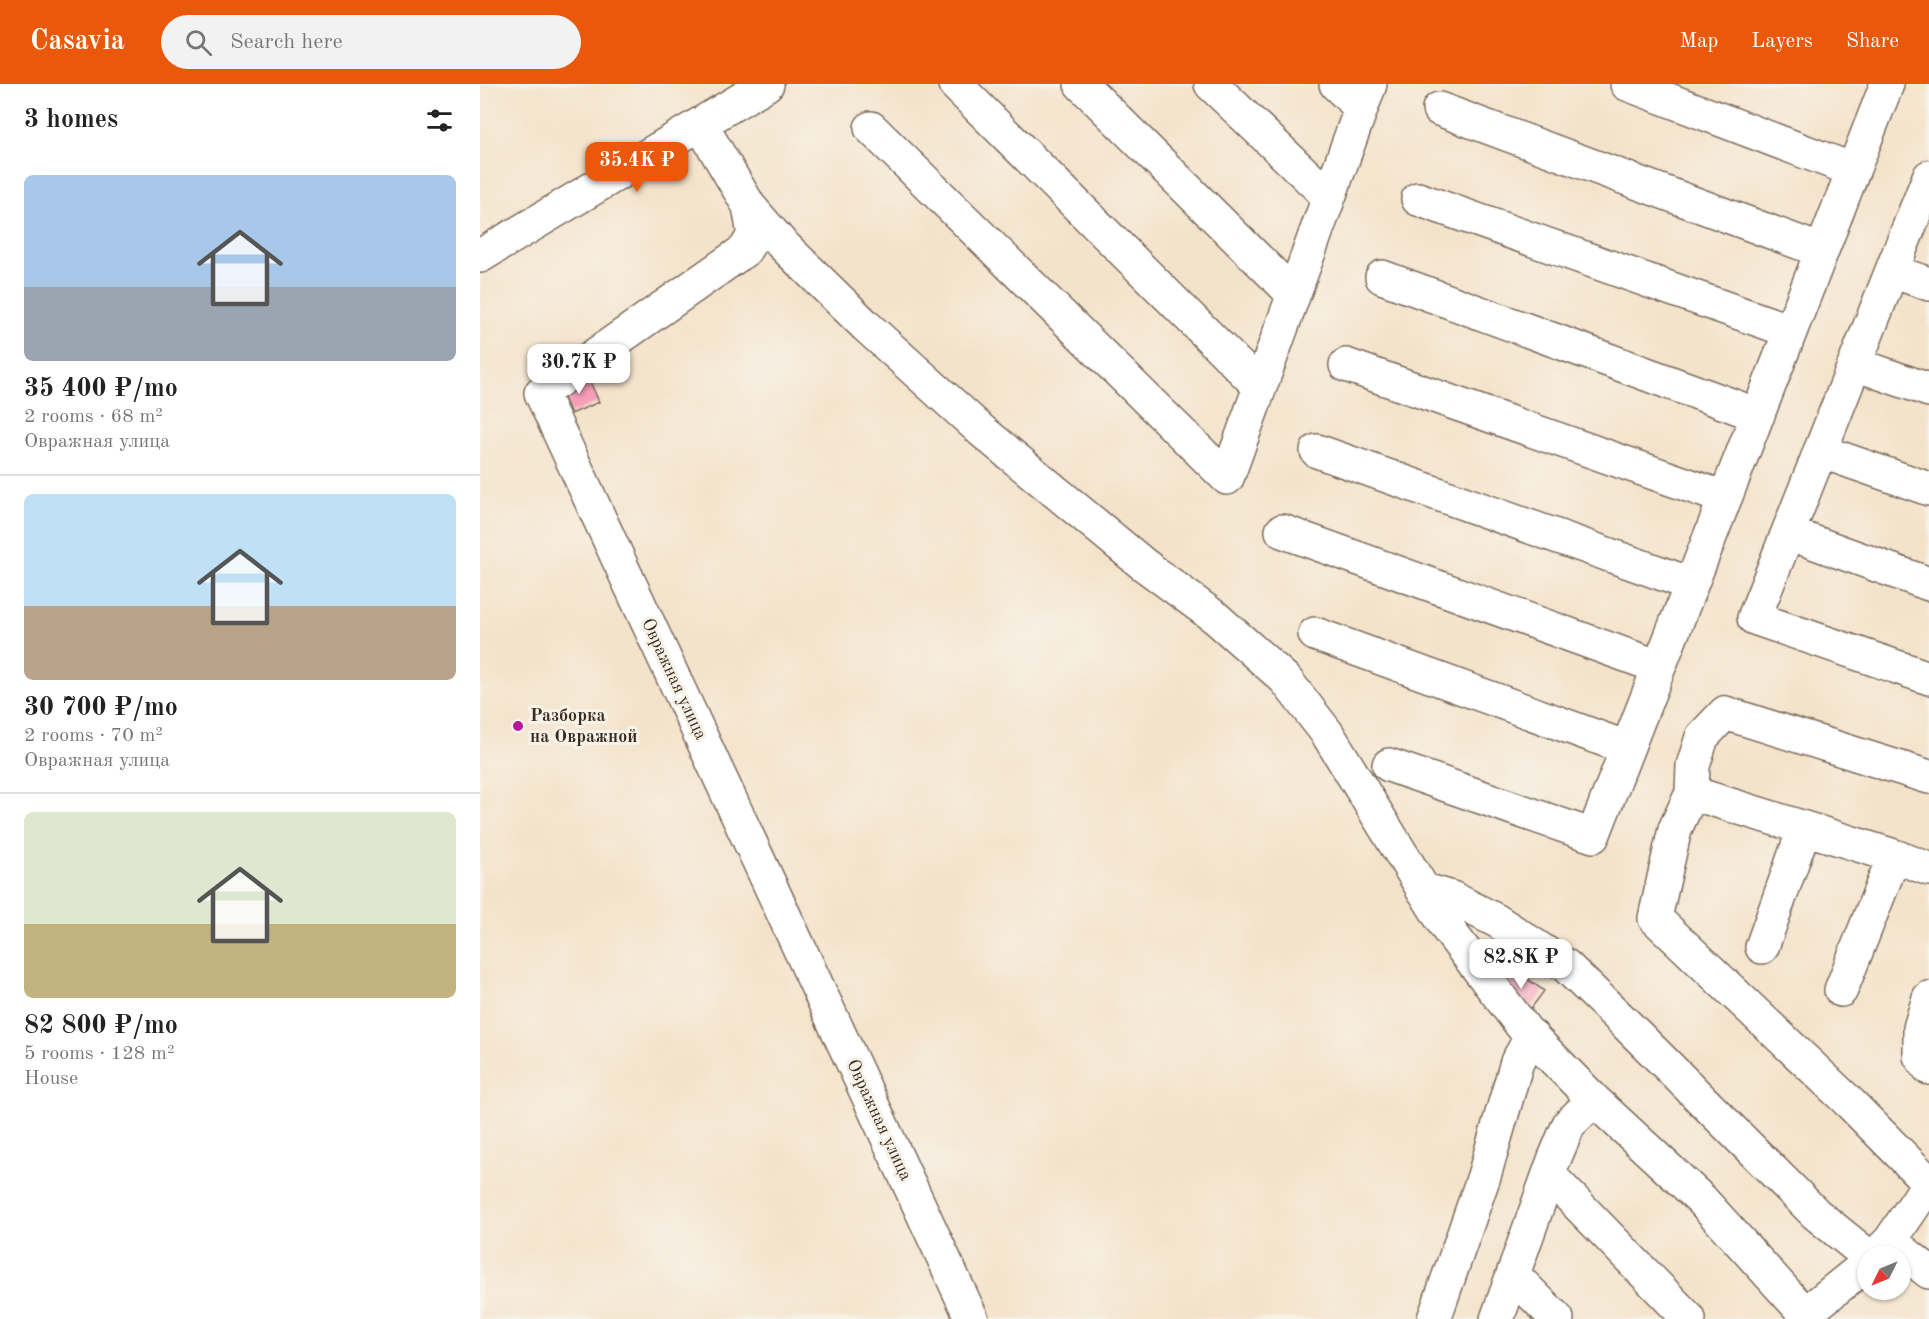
<!DOCTYPE html>
<meta charset="utf-8">
<style>
body{margin:0;font-family:"Old Standard TT",serif;background:#f2f2f2;color:#222;height:100vh;display:flex;flex-direction:column;font-size:22px;white-space:nowrap}
*{box-sizing:border-box;margin:0}
p{font-size:20px;color:#767676}
.icon{flex:none;width:33px;height:33px;fill:none;stroke:currentColor;stroke-width:2;stroke-linecap:round;stroke-linejoin:round}
.map{position:relative;flex:1;overflow:hidden}
.drawer{display:flex;flex-direction:column;background:#fff;width:480px}
.drawer>*{flex:none}
.needle{width:39px;rotate:227deg}
.controls{position:absolute;left:1377px;top:1162px;display:grid;gap:12px}
.controls a{display:grid;place-items:center;width:54px;height:54px;border-radius:50%;background:#fff;box-shadow:0 2px 4px #0004;font-size:30px}
.price{position:absolute;translate:-50% -51px;padding:0 14px;border-radius:12px;background:#fff;color:#222;font-size:20px;line-height:39px;filter:drop-shadow(0 2px 3px #0008)}
.price::after{content:'';position:absolute;left:50%;top:36px;width:18px;height:14px;margin-left:-9px;background:inherit;clip-path:polygon(0 0,100% 0,50% 100%)}
.price.active{background:#ea580c;color:#fff}
ul{padding:0;list-style:none}
li{display:grid;align-content:center;gap:12px;height:318px;padding:0 24px}
li+li{border-top:2px solid #e0e0e0}
li span{display:grid;place-items:center;height:186px;border-radius:9px;color:#555}
li>.icon{margin-inline-start:auto}
span .icon{width:108px;height:108px;fill:#fffc;stroke-width:1}
li b{font-size:26px}
h2{display:flex;justify-content:space-between;align-items:center;height:72px;padding:0 24px;font-size:26px}
header{display:flex;align-items:center;gap:36px;box-sizing:border-box;height:84px;padding:0 30px;background:#ea580c;color:#fff}
header strong{font-size:28px}
nav{display:flex;gap:33px;margin-inline-start:auto;font-size:21px}
.search{width:420px;height:54px;background:#f2f2f2;display:flex;align-items:center;gap:15px;box-sizing:border-box;padding:0 21px;border-radius:33px;color:#767676;font-size:22px}
main{display:flex;flex:1;min-height:0}
.map>svg:first-child{display:block}
</style>
<header>
<strong>Casavia</strong>
<div class="search"><svg class="icon" aria-label="search" viewBox="0 0 24 24"><circle cx="10" cy="10" r="6"/><path d="M15 15l6 6"/></svg>Search here</div>
<nav><a>Map</a><a>Layers</a><a>Share</a></nav>
</header>
<main>
<section class="drawer">
<h2>3 homes<svg class="icon" aria-label="filters" viewBox="0 0 24 24"><path d="M4 7h16M4 17h16"/><circle cx="9" cy="7" r="2"/><circle cx="15" cy="17" r="2"/></svg></h2>
<ul>
<li><span style="background:linear-gradient(#a9c7e8 60%,#9aa5b1 0)"><svg class="icon" aria-label="home" viewBox="0 0 24 24"><path d="M3 11l9-7 9 7M6 9v11h12V9"/></svg></span><div><b>35 400 ₽/mo</b><p>2 rooms · 68 m²</p><p>Овражная улица</p></div></li>
<li><span style="background:linear-gradient(#bfe0f5 60%,#b9a48a 0)"><svg class="icon" aria-label="home" viewBox="0 0 24 24"><path d="M3 11l9-7 9 7M6 9v11h12V9"/></svg></span><div><b>30 700 ₽/mo</b><p>2 rooms · 70 m²</p><p>Овражная улица</p></div></li>
<li><span style="background:linear-gradient(#dfe7d0 60%,#c2b280 0)"><svg class="icon" aria-label="home" viewBox="0 0 24 24"><path d="M3 11l9-7 9 7M6 9v11h12V9"/></svg></span><div><b>82 800 ₽/mo</b><p>5 rooms · 128 m²</p><p>House</p></div></li>
</ul>
</section>
<div class="map">
<svg width="1449" height="1235" viewBox="0 0 1449 1235">
<rect width="100%" height="100%" fill="#f7f3e8"/>
<filter id="ink" filterUnits="userSpaceOnUse"><feTurbulence type="fractalNoise" baseFrequency=".0167" numOctaves="2"/><feDisplacementMap in="SourceGraphic" scale="12" xChannelSelector="R" yChannelSelector="G"/><feConvolveMatrix kernelMatrix="1 2 1 2 8 2 1 2 1" color-interpolation-filters="sRGB"/></filter>
<filter id="wash" filterUnits="userSpaceOnUse"><feTurbulence type="fractalNoise" baseFrequency=".008" numOctaves="4" result="noise"/><feDisplacementMap in="SourceGraphic" scale="24" xChannelSelector="R" yChannelSelector="G"/><feGaussianBlur stdDeviation="1.35" result="paint"/><feColorMatrix in="noise" values="0 0 0 0 0 0 0 0 0 0 0 0 0 0 0 0 0 1.4 0 .05"/><feComposite in="paint" operator="in"/></filter>
<g filter="url(#wash)">
<rect width="100%" height="100%" fill="#f4e3cb"/>
<g id="blocks">
<path fill="#f69fbb" d="M107,291L119,318L91,330L80,304Z
M1034,885L1064,907L1049,927L1019,906Z"/>
</g>
</g>
<g filter="url(#ink)">
<use href="#blocks" fill-opacity="0" stroke="#7c6b5b" stroke-width="1.5"/>
<g fill="none" stroke-linecap="round" stroke-linejoin="round">
<g stroke="#7c6b5b" stroke-width="36">
<path id="minor" d="M475,0L780,303
M601,0L813,210
M731,0L849,113
M856,0L881,24
M1147,0L1373,86
M959,25L1342,167
M221,41L269,122L274,151L265,166L61,309L492,1235
M391,44L747,394L890,0
M1449,93L1274,534L1449,594
M938,115L1310,247
M269,122L301,159L386,242L502,347L663,480L736,534L805,595L847,649L967,844L1046,947L1114,1016L1221,1115L1330,1235
M0,172L287,0
M1412,187L1449,200
M902,193L1278,331
M1375,280L1449,306
M866,281L1245,414
M837,367L1211,500
M1340,367L1449,405
M802,447L1179,583
M1308,449L1449,500
M835,550L1147,664
M909,681L1113,752L1407,0
M1212,709L1414,772L1449,785
M942,805L972,814L1017,837L1086,882L1144,938L1336,1130L1389,1173
M1282,863L1324,745
M1361,906L1414,772
M1449,914L1440,944V972L1449,984
M1069,1091L1209,1235
M1449,1099L1371,1020L1175,834L1195,745L1212,709L1213,682L1222,653L1245,629L1449,693
M1410,1157L1449,1188
M1394,1173L1410,1157L1449,1099
M1033,1191L1077,1235
M1325,1230L1388,1179
M954,1235L1004,1092L1037,978L1052,952
M1017,1235L1074,1076L1089,1040L1114,1016"/>
</g>
<use href="#minor" stroke="#fff" stroke-width="33"/>
</g>
</g>
<circle fill="#b5179e" stroke="#f7f3e8" stroke-width="2" cx="38" cy="642" r="6"/>
<g text-anchor="middle" dominant-baseline="central" stroke-width="6" stroke-linejoin="round" paint-order="stroke">
<g font-size="18" fill="#3b2a1e" stroke="#f7f3e8">
<text transform="translate(194 595) rotate(65)">Овражная улица</text>
<text transform="translate(399 1036) rotate(65)">Овражная улица</text>
</g>
<g font-size="18" font-weight="bold" fill="#3b2a1e" stroke="#f7f3e8" text-anchor="start">
<text x="50" y="632">Разборка<tspan x="50" dy="21">на Овражной</tspan></text>
</g>
</g>
</svg>
<div class="controls">
<a><svg class="needle" viewBox="-14 -14 28 28"><path d="M0-13l5 13h-10z" fill="#e53935"/><path d="M0 13l5-13h-10z" fill="#767676"/></svg></a>
</div>
<b class="price active" style="left:157px;top:109px">35.4K ₽</b>
<b class="price" style="left:99px;top:311px">30.7K ₽</b>
<b class="price" style="left:1041px;top:906px">82.8K ₽</b>
</div>
</main>
